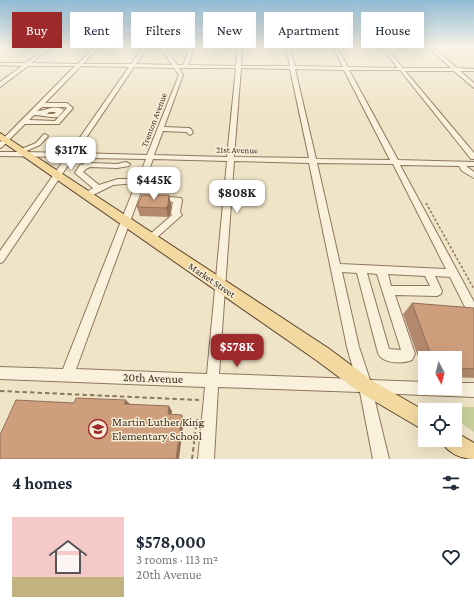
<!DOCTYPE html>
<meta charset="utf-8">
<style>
body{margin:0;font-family:"Crimson Pro",serif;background:#f2f2f3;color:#1f2937;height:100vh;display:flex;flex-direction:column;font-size:15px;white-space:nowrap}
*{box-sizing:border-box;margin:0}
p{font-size:13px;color:#747a83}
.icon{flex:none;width:22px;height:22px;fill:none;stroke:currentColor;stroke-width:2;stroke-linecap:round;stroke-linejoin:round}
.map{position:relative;height:459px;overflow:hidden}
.details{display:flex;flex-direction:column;background:#fff;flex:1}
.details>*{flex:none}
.banner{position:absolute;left:12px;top:12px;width:450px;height:36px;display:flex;gap:8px}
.needle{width:26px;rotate:173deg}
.controls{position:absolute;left:418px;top:351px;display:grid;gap:8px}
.controls a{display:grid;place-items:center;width:44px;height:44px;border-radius:0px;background:#fff;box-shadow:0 4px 16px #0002;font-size:20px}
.price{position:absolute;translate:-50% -34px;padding:0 9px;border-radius:8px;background:#fff;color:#222;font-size:13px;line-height:26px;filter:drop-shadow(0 1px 2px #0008)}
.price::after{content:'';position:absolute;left:50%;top:24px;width:12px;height:9px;margin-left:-6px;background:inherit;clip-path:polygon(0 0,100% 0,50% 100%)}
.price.on{background:#9e2a2b;color:#fff}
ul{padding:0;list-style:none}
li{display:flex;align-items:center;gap:12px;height:100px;padding:0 12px}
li+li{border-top:1px solid #e0e1e3}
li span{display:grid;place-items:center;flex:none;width:112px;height:80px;border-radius:0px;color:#555}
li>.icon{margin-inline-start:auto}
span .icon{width:48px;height:48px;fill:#fffc;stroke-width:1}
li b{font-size:17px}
h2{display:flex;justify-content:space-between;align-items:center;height:48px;padding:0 12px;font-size:17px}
.pill{padding:0 14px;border-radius:0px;background:#fff;box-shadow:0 4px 16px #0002;font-size:14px;line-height:36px}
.pill.on{background:#9e2a2b;color:#fff}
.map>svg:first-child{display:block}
</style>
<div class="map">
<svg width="474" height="459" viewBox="0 0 474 459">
<rect width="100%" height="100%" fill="#f0e4c8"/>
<path fill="#c9cf9b" d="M435,406L474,407V432L455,419V410H442Z"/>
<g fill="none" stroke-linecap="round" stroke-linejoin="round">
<g stroke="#8d765c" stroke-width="2">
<path id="minor" d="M0,47H5L0,50Z
M47,47H51L31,63L78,64L95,47H99L83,64H131L143,47H147L136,64L172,65L161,47H165L177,65H183L190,47H194L188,65L236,66L238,47H242L241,66H290L286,47H290L295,66L343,67L333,47H337L348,67L398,68L381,47H385L403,68H451L428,47H432L457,68L474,69V71H460L474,83V88L454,71H405L474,153V159H471L400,70H349L398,160L474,162V166H466L474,172V178L462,171L459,166L400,165L474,302V318L470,317L450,277L435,276L442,291L441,294L437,296L395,295L415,354L412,360C403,364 382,364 378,353L357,273L342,272L359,347L370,380L425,382V388H455V383H474V397L373,393L389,459H373L360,392L218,387L214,459H198L205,387L0,379V367L63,369L136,183L113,185L89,197H83L82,195L93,188L75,173L80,165L84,164L82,162L85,158H73L3,262L0,263V251L66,157L0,156V152H18L19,150L36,143L43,135L45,134L48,136L40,145L24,152L69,153L129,67L81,66L45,103H67L73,108L59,124H25L2,147L0,148V142L75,66H28L0,87V82L22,66L0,65V63H26ZM134,67L174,68L179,75L147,155L76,153ZM179,68H236L227,157L154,155L163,131L186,132L190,135L193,133L191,129L189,128L164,127L183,75ZM241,68L290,69L309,158L234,157ZM295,69L344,70L390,160L316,159ZM42,107H65L67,108L55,121L29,120L34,115C41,115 49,118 58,117L64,110C55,104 46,111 37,111ZM49,112H56L54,114H47ZM92,158L146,159L138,179H118L99,185L83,172L86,169L90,167L117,168L129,166L130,164L126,162L117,164L91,163L90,162ZM153,159L227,161L207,374L76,369ZM234,161L309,163L347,347L356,379L219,374ZM317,163L393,164L446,269L340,264ZM367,273L377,274L401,350L389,349ZM388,274L425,276L430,286H391Z
M65,47H69L66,51H62Z
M159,196L181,198L182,200L180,212L182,215L154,240H148L146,238L148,236L172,215L171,213L173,202L156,201L155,199L156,197Z"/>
</g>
<g stroke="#5b4430" stroke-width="2">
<path id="major" d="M0,133L328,348L371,380L425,411V431L359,392L316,360L0,140Z
M455,432L474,443V459C461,459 447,453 441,440H455Z"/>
</g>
<path stroke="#8d765c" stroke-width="1.5" stroke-dasharray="2.5 2" stroke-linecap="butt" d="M426,203L474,289"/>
<path stroke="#8d765c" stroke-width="2" stroke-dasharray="4.5 3" stroke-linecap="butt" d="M0,391L199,400
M192,459L197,419"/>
<use href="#minor" fill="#faf1dc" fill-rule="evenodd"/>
<use href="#major" fill="#f3d9a0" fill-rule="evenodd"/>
</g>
<path fill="#b2896c" d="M169,195L171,204L170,215L168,217L140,216L137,207Z
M412,303L474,308V378L455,377V358H425V377L403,314Z"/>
<path fill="#916f58" d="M169,195L171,204L170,215L168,217L166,208Z
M126,400L131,405L124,404Z
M169,406L172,411L171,419L168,414Z
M182,415L184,420L179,459H176Z"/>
<path fill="#cf9f7d" stroke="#916f58" d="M142,195H169L168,205L166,208L137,207Z
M412,303L474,308V369L455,368V358H432Z
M76,398L126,400L124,404L169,406L168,414L182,415L176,459H0V435L16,400L74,403Z"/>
<linearGradient id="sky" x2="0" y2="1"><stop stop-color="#8fbad6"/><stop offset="0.42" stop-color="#f8f3e6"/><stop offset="1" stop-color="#f8f3e6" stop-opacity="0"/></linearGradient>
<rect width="474" height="111" fill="url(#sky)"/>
<defs>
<g id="school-ring" transform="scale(1)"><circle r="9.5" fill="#f7eed8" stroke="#9e2a2b" stroke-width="1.5"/><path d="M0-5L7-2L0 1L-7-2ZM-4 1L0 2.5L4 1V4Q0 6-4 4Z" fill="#9e2a2b"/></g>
</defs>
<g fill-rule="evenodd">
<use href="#school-ring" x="98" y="429"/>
</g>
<g text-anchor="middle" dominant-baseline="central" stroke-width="3" stroke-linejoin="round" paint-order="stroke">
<g font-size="9" fill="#3d2e20" stroke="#f7eed8">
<text transform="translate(154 120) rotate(-69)">Trenton Avenue</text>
<text transform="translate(237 150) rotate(1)">21st Avenue</text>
</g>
<g font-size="10" fill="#3d2e20" stroke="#f7eed8">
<text transform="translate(212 280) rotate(34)">Market Street</text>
</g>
<g font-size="12" fill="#3d2e20" stroke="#f7eed8">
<text transform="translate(153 378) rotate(2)">20th Avenue</text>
</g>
<g font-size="12" fill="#3d2e20" stroke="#f7eed8" text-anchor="start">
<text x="112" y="422">Martin Luther King<tspan x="112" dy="14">Elementary School</tspan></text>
</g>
</g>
</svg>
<div class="controls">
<a><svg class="needle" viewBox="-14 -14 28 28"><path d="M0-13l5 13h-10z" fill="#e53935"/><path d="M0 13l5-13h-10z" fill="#747a83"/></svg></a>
<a><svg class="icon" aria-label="locate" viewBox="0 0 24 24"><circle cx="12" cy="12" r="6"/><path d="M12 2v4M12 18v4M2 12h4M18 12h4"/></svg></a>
</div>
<b class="price" style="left:71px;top:171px">$317K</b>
<b class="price" style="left:154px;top:201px">$445K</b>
<b class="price" style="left:237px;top:214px">$808K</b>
<b class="price on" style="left:237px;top:368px">$578K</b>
<div class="banner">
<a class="pill on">Buy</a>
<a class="pill">Rent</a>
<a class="pill">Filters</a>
<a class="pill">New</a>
<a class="pill">Apartment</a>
<a class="pill">House</a>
</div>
</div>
<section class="details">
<h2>4 homes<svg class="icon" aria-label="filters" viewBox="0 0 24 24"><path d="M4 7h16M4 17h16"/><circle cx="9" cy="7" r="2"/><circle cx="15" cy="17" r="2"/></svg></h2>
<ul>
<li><span style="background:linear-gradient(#f6c9c9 75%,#c2b280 0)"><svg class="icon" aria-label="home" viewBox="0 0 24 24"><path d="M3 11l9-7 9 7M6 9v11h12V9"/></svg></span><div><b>$578,000</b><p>3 rooms · 113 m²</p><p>20th Avenue</p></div><svg class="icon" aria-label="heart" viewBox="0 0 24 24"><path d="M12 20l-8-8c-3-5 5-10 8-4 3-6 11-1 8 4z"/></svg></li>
</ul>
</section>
